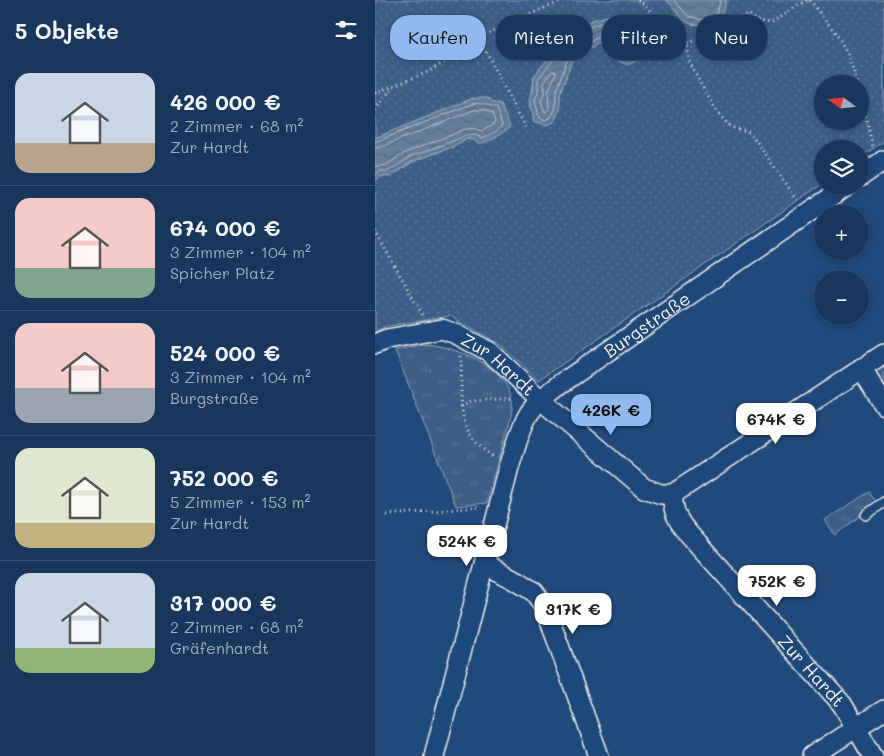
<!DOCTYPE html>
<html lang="de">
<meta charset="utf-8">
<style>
body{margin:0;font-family:Mali,sans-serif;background:#203f62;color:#f1f3f6;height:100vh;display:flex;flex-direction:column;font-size:19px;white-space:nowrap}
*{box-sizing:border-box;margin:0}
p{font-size:16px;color:#9eacbb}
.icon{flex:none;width:28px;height:28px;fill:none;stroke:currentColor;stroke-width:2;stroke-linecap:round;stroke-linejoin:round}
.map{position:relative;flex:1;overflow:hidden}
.panel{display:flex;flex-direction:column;background:#17385c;width:375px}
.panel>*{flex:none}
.hud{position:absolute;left:15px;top:15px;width:419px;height:45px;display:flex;gap:10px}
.needle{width:32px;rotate:285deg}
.tools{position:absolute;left:439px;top:75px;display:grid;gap:10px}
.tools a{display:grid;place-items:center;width:55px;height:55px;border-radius:50%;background:#17385c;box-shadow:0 2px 8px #0003,0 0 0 1px #365272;font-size:25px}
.price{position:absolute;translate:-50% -42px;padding:0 11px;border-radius:10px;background:#fff;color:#222;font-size:16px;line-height:32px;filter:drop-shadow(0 1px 2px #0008)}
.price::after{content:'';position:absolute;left:50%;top:30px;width:15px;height:11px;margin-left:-8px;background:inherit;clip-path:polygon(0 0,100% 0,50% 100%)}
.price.selected{background:#90b9f0;color:#111}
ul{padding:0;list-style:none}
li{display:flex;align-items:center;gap:15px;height:125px;padding:0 15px}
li+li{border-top:1px solid #365272}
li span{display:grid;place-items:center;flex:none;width:140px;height:100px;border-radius:15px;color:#555}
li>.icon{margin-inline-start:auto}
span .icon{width:60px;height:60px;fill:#fffc;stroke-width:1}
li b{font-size:21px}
h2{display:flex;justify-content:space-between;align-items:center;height:60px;padding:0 15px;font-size:21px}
.tag{padding:0 18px;border-radius:20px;background:#17385c;box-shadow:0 2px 8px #0003,0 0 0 1px #365272;font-size:18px;line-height:45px}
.tag.selected{background:#90b9f0;color:#111}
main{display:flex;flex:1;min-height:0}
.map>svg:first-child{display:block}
</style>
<main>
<section class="panel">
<h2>5 Objekte<svg class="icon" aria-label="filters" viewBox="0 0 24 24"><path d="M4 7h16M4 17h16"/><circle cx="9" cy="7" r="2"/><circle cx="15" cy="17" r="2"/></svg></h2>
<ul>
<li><span style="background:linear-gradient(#c9d6e8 70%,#b9a48a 0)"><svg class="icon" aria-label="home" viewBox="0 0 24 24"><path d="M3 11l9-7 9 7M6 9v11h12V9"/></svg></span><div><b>426 000 €</b><p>2 Zimmer · 68 m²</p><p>Zur Hardt</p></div></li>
<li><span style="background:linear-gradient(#f6c9c9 70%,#7fa58c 0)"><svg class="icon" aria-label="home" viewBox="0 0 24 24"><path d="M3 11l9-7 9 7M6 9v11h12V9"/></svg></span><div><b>674 000 €</b><p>3 Zimmer · 104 m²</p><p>Spicher Platz</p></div></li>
<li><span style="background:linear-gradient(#f6c9c9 65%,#9aa5b1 0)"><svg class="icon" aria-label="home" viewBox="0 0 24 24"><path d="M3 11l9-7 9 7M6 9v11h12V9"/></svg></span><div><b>524 000 €</b><p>3 Zimmer · 104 m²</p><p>Burgstraße</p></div></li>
<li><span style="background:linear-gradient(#dfe7d0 75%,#c2b280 0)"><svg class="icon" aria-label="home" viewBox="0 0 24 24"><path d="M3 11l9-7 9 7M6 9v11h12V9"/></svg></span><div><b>752 000 €</b><p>5 Zimmer · 153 m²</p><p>Zur Hardt</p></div></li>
<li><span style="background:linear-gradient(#c9d6e8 75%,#8fb573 0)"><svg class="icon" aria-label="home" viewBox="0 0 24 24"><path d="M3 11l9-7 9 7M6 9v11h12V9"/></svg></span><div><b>317 000 €</b><p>2 Zimmer · 68 m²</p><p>Gräfenhardt</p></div></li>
</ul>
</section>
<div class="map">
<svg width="509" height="756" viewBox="0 0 509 756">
<defs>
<pattern id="grass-tufts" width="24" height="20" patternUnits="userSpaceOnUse" patternTransform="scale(1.25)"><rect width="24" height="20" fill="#3a5f88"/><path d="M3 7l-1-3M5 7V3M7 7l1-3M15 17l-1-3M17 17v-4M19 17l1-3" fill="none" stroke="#577699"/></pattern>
<pattern id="park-dots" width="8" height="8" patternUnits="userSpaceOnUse" patternTransform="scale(1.25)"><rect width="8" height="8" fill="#3a5f88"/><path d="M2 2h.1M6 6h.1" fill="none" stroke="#577699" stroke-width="1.8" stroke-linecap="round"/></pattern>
<pattern id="water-waves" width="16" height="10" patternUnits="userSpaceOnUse" patternTransform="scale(1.25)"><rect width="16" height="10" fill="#627e9d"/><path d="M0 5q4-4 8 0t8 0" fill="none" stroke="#58687a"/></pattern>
</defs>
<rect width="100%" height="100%" fill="#1f4a7a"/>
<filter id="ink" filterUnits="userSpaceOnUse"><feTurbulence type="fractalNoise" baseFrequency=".02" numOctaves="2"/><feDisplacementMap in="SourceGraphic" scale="10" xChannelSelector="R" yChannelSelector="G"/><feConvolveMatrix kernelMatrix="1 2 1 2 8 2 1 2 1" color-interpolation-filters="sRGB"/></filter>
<g filter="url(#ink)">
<path fill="url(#grass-tufts)" stroke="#97a8b8" d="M52,344C82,348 131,365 137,400C138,407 136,413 135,420L112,503L81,506L20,350Z
M509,364V391L503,380L501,372Z
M494,492L502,503L460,535L450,520Z"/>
<path fill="url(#park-dots)" stroke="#97a8b8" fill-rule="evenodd" d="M0,0H292L309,20L317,24L337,26C343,17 350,12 351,0H509V141L485,158V149H448L447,184L164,380L125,344L75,316L13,326L0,331V181L6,176L25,171L37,162L85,144L92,139L99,140L104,143L134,128L125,104L96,99L0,138ZM236,15L257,17L268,24L277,34L243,60L242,50L258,36L257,34L245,35L242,34L236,38L228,39L209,52L199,50L198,58L185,93V101L158,119L159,117L155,107L159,76L173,58L186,48L199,32ZM448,84H485V121H448Z"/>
<path fill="url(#water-waves)" stroke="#9cacbb" d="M292,0H351C350,12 343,17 337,26L317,24L309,20Z
M236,15C257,18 268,18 279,39L278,46L258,63L252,65L242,60V50L258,36L255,34L248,35L242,34L236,38L228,39L209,52L199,50L198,58L185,93V111L181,120L178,123L171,125L158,121L159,116L155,100L158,91L159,76L173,58L186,48L207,25L217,20Z
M103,98H111L118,103L125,104L135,126L134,128C129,132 110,145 104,143C99,142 99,138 93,139C88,140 81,145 76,147C64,152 48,156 37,162C28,167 22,172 15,177L6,176L0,181V138L96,99Z"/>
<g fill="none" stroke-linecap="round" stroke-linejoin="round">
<path stroke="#bac3ca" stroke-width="1" d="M299,0L313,16L331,21H334L341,14L346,0
M236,20L255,22L259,27C254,31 246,28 240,29L234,34L226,35L208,47L199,43C202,27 223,25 236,20Z
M262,28H265L273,37L274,43L256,58L251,59L247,57V53C254,46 266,41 261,30Z
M189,52H193V57L181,91L180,110L175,118L171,120L164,117L160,100L163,92V79L177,61Z
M177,71H180L181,73L173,92L174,109L170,112L166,101L170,92L169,83Z
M0,142L97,104C110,102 110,107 121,108L127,125C124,131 114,135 107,138L100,135H91L83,139L35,157L14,171H5L0,175
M0,148L6,147L99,110H107L117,114L120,122L119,124L107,131C97,127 90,128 81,133L32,152L11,165L0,167"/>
<g stroke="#f4f1e8" stroke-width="12">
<path id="service" d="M491,515L509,502"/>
</g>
<g stroke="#f4f1e8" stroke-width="22">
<g id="minor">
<path d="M485,177L509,160"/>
<path id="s1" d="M0,344L12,339L67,329L81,334L115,352L166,400L269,488L286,494H298"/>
<path d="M486,368L509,405"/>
<path id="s2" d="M298,494C296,519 312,531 327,549L467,704L498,756"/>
<path d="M298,494L509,354"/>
<path d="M110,564L142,581L159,592L170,607L224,756"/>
<path id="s3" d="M59,756L135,464C141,447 145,427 155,412C163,400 176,392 187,383L472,186"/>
<path d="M437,756L509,710"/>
</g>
</g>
<path stroke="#f4f1e8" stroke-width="3" stroke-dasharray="1 4" stroke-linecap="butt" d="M263,0C275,6 278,18 287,27C294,35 302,39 312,43C313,49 313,56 315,62C321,77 342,115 354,125C360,130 368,129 375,132L423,201
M435,0L464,38L472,53L483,84
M104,38L152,130
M312,43L333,37L374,14L380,20L396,23L432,0
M485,91L498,148
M0,93L53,72L73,60L85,49L104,38L147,17L190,0
M0,110L18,87
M0,231L48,316
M86,356C88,399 77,431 119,457
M86,406L96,401L139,398
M12,515L106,507"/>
<use href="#service" stroke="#1f4a7a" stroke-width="9"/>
<use href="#minor" stroke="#1f4a7a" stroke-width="19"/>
</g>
</g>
<g text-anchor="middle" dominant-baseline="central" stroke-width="4" stroke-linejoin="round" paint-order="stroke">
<g font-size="18" fill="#f4f1e8" stroke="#1f4a7a">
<text stroke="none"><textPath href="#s3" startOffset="504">Burgstraße</textPath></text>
<text stroke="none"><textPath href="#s1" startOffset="136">Zur Hardt</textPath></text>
<text stroke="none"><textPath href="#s2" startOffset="228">Zur Hardt</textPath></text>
</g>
</g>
</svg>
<div class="tools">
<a><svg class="needle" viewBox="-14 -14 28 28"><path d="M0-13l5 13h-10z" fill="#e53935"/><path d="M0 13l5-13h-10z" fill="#9eacbb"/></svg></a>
<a><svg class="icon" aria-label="layers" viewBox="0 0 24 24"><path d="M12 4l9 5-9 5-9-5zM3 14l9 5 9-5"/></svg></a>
<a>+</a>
<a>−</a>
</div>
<b class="price selected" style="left:236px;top:436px">426K €</b>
<b class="price" style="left:401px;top:445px">674K €</b>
<b class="price" style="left:92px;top:567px">524K €</b>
<b class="price" style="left:402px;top:607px">752K €</b>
<b class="price" style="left:198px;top:635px">317K €</b>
<div class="hud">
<a class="tag selected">Kaufen</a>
<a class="tag">Mieten</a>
<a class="tag">Filter</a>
<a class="tag">Neu</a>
</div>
</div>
</main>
